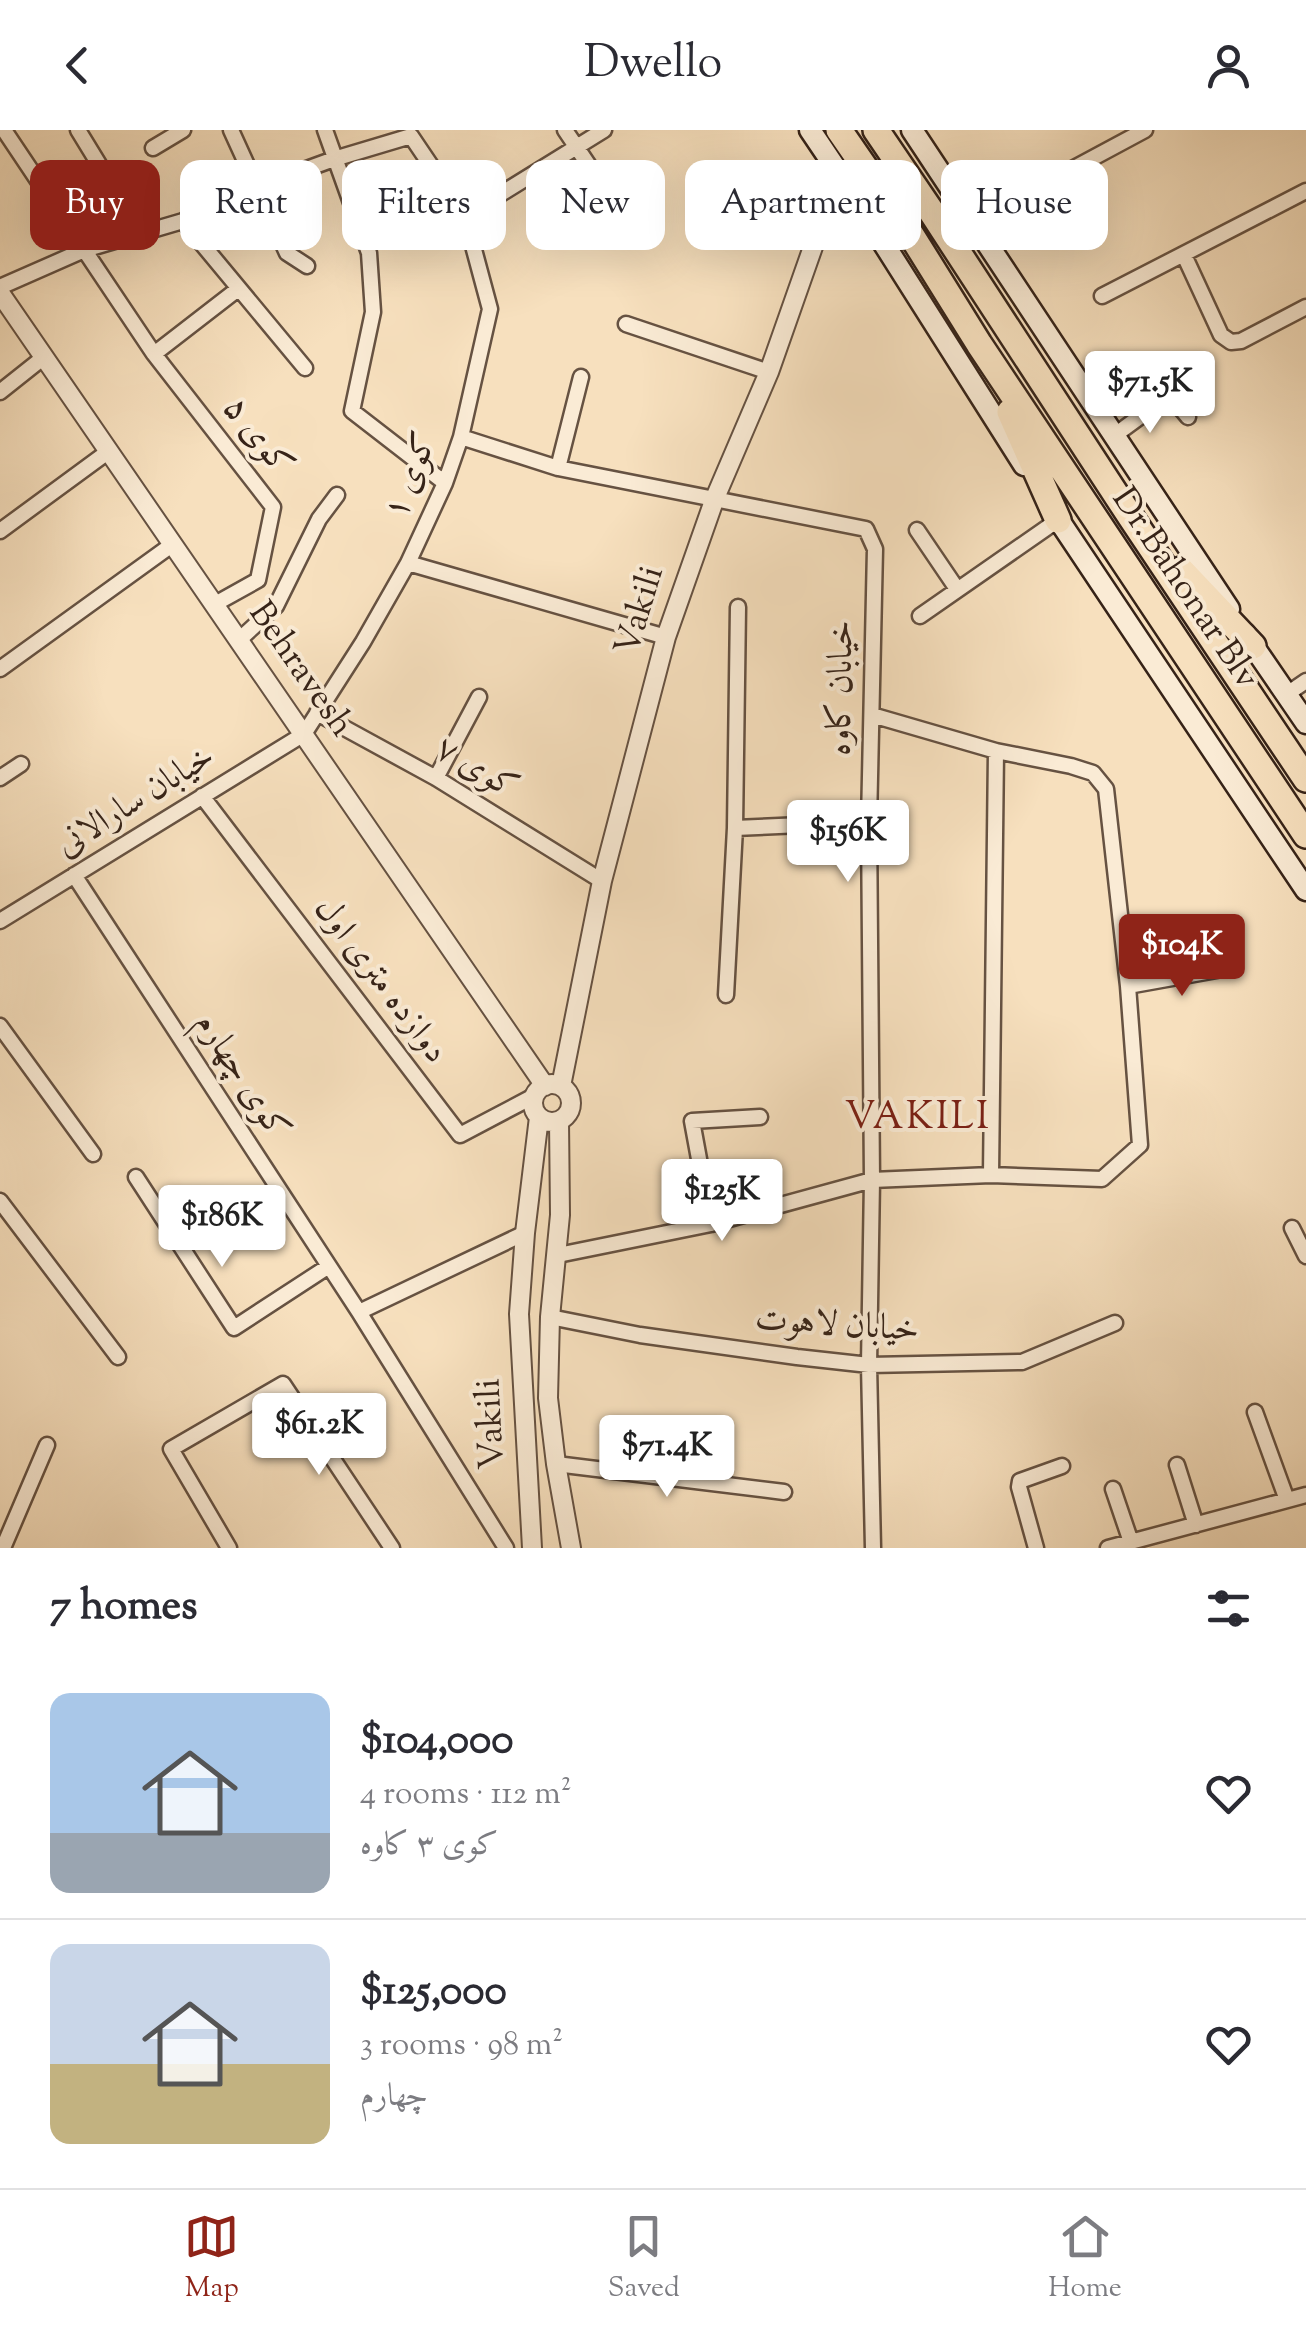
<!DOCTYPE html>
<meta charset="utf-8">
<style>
body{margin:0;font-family:"Sorts Mill Goudy",Amiri,serif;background:#f7f7f7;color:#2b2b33;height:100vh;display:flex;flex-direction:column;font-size:38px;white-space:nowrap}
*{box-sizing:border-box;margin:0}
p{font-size:32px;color:#7c7c81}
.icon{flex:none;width:55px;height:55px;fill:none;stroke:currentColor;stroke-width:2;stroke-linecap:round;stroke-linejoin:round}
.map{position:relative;height:1418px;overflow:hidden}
.panel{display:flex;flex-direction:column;background:#fff;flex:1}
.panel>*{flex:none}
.guide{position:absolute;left:30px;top:30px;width:1248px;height:90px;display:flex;gap:20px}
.price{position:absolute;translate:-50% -85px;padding:0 22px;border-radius:10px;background:#fff;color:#222;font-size:32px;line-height:65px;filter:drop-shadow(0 2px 5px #0008)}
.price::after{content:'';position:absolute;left:50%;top:60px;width:30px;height:22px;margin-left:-15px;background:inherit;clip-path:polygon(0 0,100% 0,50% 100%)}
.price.active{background:#8f2418;color:#fff}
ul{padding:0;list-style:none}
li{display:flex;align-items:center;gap:30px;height:250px;padding:0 50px}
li+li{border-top:2px solid #e1e1e2}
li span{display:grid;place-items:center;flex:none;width:280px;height:200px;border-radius:20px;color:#555}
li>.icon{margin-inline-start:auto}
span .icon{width:120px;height:120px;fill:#fffc;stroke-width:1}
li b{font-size:42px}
h2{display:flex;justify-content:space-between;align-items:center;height:120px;padding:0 50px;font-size:42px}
.pill{padding:0 35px;border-radius:20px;background:#fff;box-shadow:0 10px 40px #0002;font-size:35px;line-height:90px}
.pill.active{background:#8f2418;color:#fff}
header{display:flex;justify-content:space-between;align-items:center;height:130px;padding:0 50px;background:#fff;font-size:45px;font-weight:600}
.menu{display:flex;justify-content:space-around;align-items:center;height:140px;border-top:2px solid #e1e1e2;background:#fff;font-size:28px;color:#7c7c81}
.menu a{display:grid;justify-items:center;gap:5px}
.menu .active{color:#8f2418}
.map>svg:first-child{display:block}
</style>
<header><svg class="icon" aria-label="back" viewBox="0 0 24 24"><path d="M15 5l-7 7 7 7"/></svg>Dwello<svg class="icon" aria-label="person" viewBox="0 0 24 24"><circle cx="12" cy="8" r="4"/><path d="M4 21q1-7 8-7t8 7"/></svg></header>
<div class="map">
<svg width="1306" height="1418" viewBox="0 0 1306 1418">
<rect width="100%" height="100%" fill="#f7e0be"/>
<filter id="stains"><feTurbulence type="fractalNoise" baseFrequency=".002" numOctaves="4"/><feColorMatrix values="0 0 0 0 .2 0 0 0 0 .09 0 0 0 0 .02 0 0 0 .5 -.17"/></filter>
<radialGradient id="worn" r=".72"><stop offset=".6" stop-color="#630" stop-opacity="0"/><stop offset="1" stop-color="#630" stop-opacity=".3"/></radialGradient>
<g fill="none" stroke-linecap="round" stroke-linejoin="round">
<g stroke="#665242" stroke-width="19">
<path id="minor" d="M4,0L154,224L238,159
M78,0L141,103
M231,0L287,123L307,136
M325,0L369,123L373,182L352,281L445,353
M565,0L631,98
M153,18L183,0
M465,86L604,0
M183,91L305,238
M973,95L1009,73L1145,0
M1184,125L1221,205L1231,212L1241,211L1306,177
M0,157L84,120L183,91L257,57L334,29L411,6L465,86L490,179L461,307L445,353L408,433L363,512L304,604L0,791
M1102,166L1306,61
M626,194L769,242
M154,224L273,377L258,450L215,474
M0,262L44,227
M1115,305L1160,272C1174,269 1179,276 1188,287
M461,307L558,338L866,399L875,419L869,692L872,1050L869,1235L873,1418
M558,338L581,247
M917,400L957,459
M0,401L109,321
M408,433L666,507
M920,486L1058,390
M239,510L276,476L319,389L337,365
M0,539L173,414
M1287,564L1306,551
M317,583L436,648L602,751
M872,585L996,621L991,1045
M0,648L21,634
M436,648L479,567
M202,666L460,1005L534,966
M735,698L869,692
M74,745L359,1182L506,1418
M1128,856L1228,838
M726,865L735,698L738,477
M0,896L93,1024
M136,1047L234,1198L329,1136
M0,1071L118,1227
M711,1094L692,991L760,987
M1292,1098L1306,1126
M558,1125L711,1094L872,1050L991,1045L1102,1049L1140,1015L1128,856L1106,659L1093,643L1071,636L996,621
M359,1182L525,1103
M550,1187L640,1205L797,1227L869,1235L1022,1232L1115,1193
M1255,1282L1287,1370
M556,1334L784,1362
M1177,1335L1196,1395
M1113,1359L1131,1412
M3,1418L47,1315
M229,1418L171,1319L283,1254L392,1418
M1036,1418L1019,1357L1020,1351L1062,1336
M1108,1418L1306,1365"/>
</g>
<g stroke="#665242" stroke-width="22">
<path id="tertiary" d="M0,163L545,956
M533 973a19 19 0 1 1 38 0a19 19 0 1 1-38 0Z
M561,956L602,751L666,507L715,368L769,242L839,43
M559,991L560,1085L550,1187L548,1268L556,1334L571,1418
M532,1418L519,1184L525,1103L539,987"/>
</g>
<g stroke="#362318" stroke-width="25">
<path id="secondary" d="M810,0L839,43L1024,335
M912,0L1229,479
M1050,377L1306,760
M1245,504L1306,593"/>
</g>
<g stroke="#362318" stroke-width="30">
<path id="trunk" d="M839,0L910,103L979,214L1306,705
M876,0L933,84L1130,386L1306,649
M1010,282L1058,390
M1181,440L1253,516"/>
</g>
<use href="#minor" stroke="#faebd5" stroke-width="14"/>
<use href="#tertiary" stroke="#faebd5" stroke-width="18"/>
<use href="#secondary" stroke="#faebd5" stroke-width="20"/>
<use href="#trunk" stroke="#f7e0be" stroke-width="25"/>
</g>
<g text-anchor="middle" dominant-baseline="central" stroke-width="8" stroke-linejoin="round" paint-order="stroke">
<g font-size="35" fill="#362318" stroke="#faebd5">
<text transform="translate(257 307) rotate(52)">کوی ۵</text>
<text transform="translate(412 346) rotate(-68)">کوی ۱</text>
<text transform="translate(1184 459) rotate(56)">Dr.Bahonar Blv</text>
<text transform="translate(641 481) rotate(-73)">Vakili</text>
<text transform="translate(300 540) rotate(55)">Behravesh</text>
<text transform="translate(842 558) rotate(-89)">خیابان کاوه</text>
<text transform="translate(476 639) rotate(31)">کوی ۷</text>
<text transform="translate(136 672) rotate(-32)">خیابان سارالانی</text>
<text transform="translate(380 851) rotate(53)">دوازده متری اول</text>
<text transform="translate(241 947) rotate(57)">کوی چهارم</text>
<text transform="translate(837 1196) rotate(4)">خیابان لاهوت</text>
<text transform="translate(492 1294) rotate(-93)">Vakili</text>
</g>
<g font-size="38" letter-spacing="2.5" fill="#7a1f14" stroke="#faebd5">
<text x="918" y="989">VAKILI</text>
</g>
</g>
<rect width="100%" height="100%" filter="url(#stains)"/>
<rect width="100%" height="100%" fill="url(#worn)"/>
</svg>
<b class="price" style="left:1150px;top:306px">$71.5K</b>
<b class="price" style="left:848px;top:755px">$156K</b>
<b class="price active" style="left:1182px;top:869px">$104K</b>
<b class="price" style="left:722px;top:1114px">$125K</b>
<b class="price" style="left:222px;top:1140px">$186K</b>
<b class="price" style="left:319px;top:1348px">$61.2K</b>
<b class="price" style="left:667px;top:1370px">$71.4K</b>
<div class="guide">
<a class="pill active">Buy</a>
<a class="pill">Rent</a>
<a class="pill">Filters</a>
<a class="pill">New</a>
<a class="pill">Apartment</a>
<a class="pill">House</a>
</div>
</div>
<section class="panel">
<h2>7 homes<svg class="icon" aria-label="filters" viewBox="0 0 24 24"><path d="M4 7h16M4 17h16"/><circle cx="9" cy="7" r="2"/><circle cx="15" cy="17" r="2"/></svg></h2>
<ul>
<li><span style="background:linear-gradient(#a9c7e8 70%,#9aa5b1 0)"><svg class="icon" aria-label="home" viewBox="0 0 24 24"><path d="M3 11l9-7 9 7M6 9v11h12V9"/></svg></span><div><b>$104,000</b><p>4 rooms · 112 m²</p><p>کوی ۳ کاوه</p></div><svg class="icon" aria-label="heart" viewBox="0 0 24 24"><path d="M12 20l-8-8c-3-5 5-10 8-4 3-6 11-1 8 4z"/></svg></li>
<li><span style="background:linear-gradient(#c9d6e8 60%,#c2b280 0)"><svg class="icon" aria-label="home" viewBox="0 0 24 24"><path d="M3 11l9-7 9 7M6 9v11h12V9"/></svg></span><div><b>$125,000</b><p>3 rooms · 98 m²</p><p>چهارم</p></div><svg class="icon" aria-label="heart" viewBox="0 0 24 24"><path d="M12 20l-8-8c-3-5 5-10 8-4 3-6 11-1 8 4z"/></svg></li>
</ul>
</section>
<nav class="menu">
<a class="active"><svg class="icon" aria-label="map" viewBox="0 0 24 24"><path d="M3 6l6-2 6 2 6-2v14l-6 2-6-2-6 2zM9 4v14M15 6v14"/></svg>Map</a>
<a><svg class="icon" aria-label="saved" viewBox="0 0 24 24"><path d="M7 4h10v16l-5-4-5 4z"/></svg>Saved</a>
<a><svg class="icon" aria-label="home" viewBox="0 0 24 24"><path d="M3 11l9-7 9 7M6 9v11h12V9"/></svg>Home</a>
</nav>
